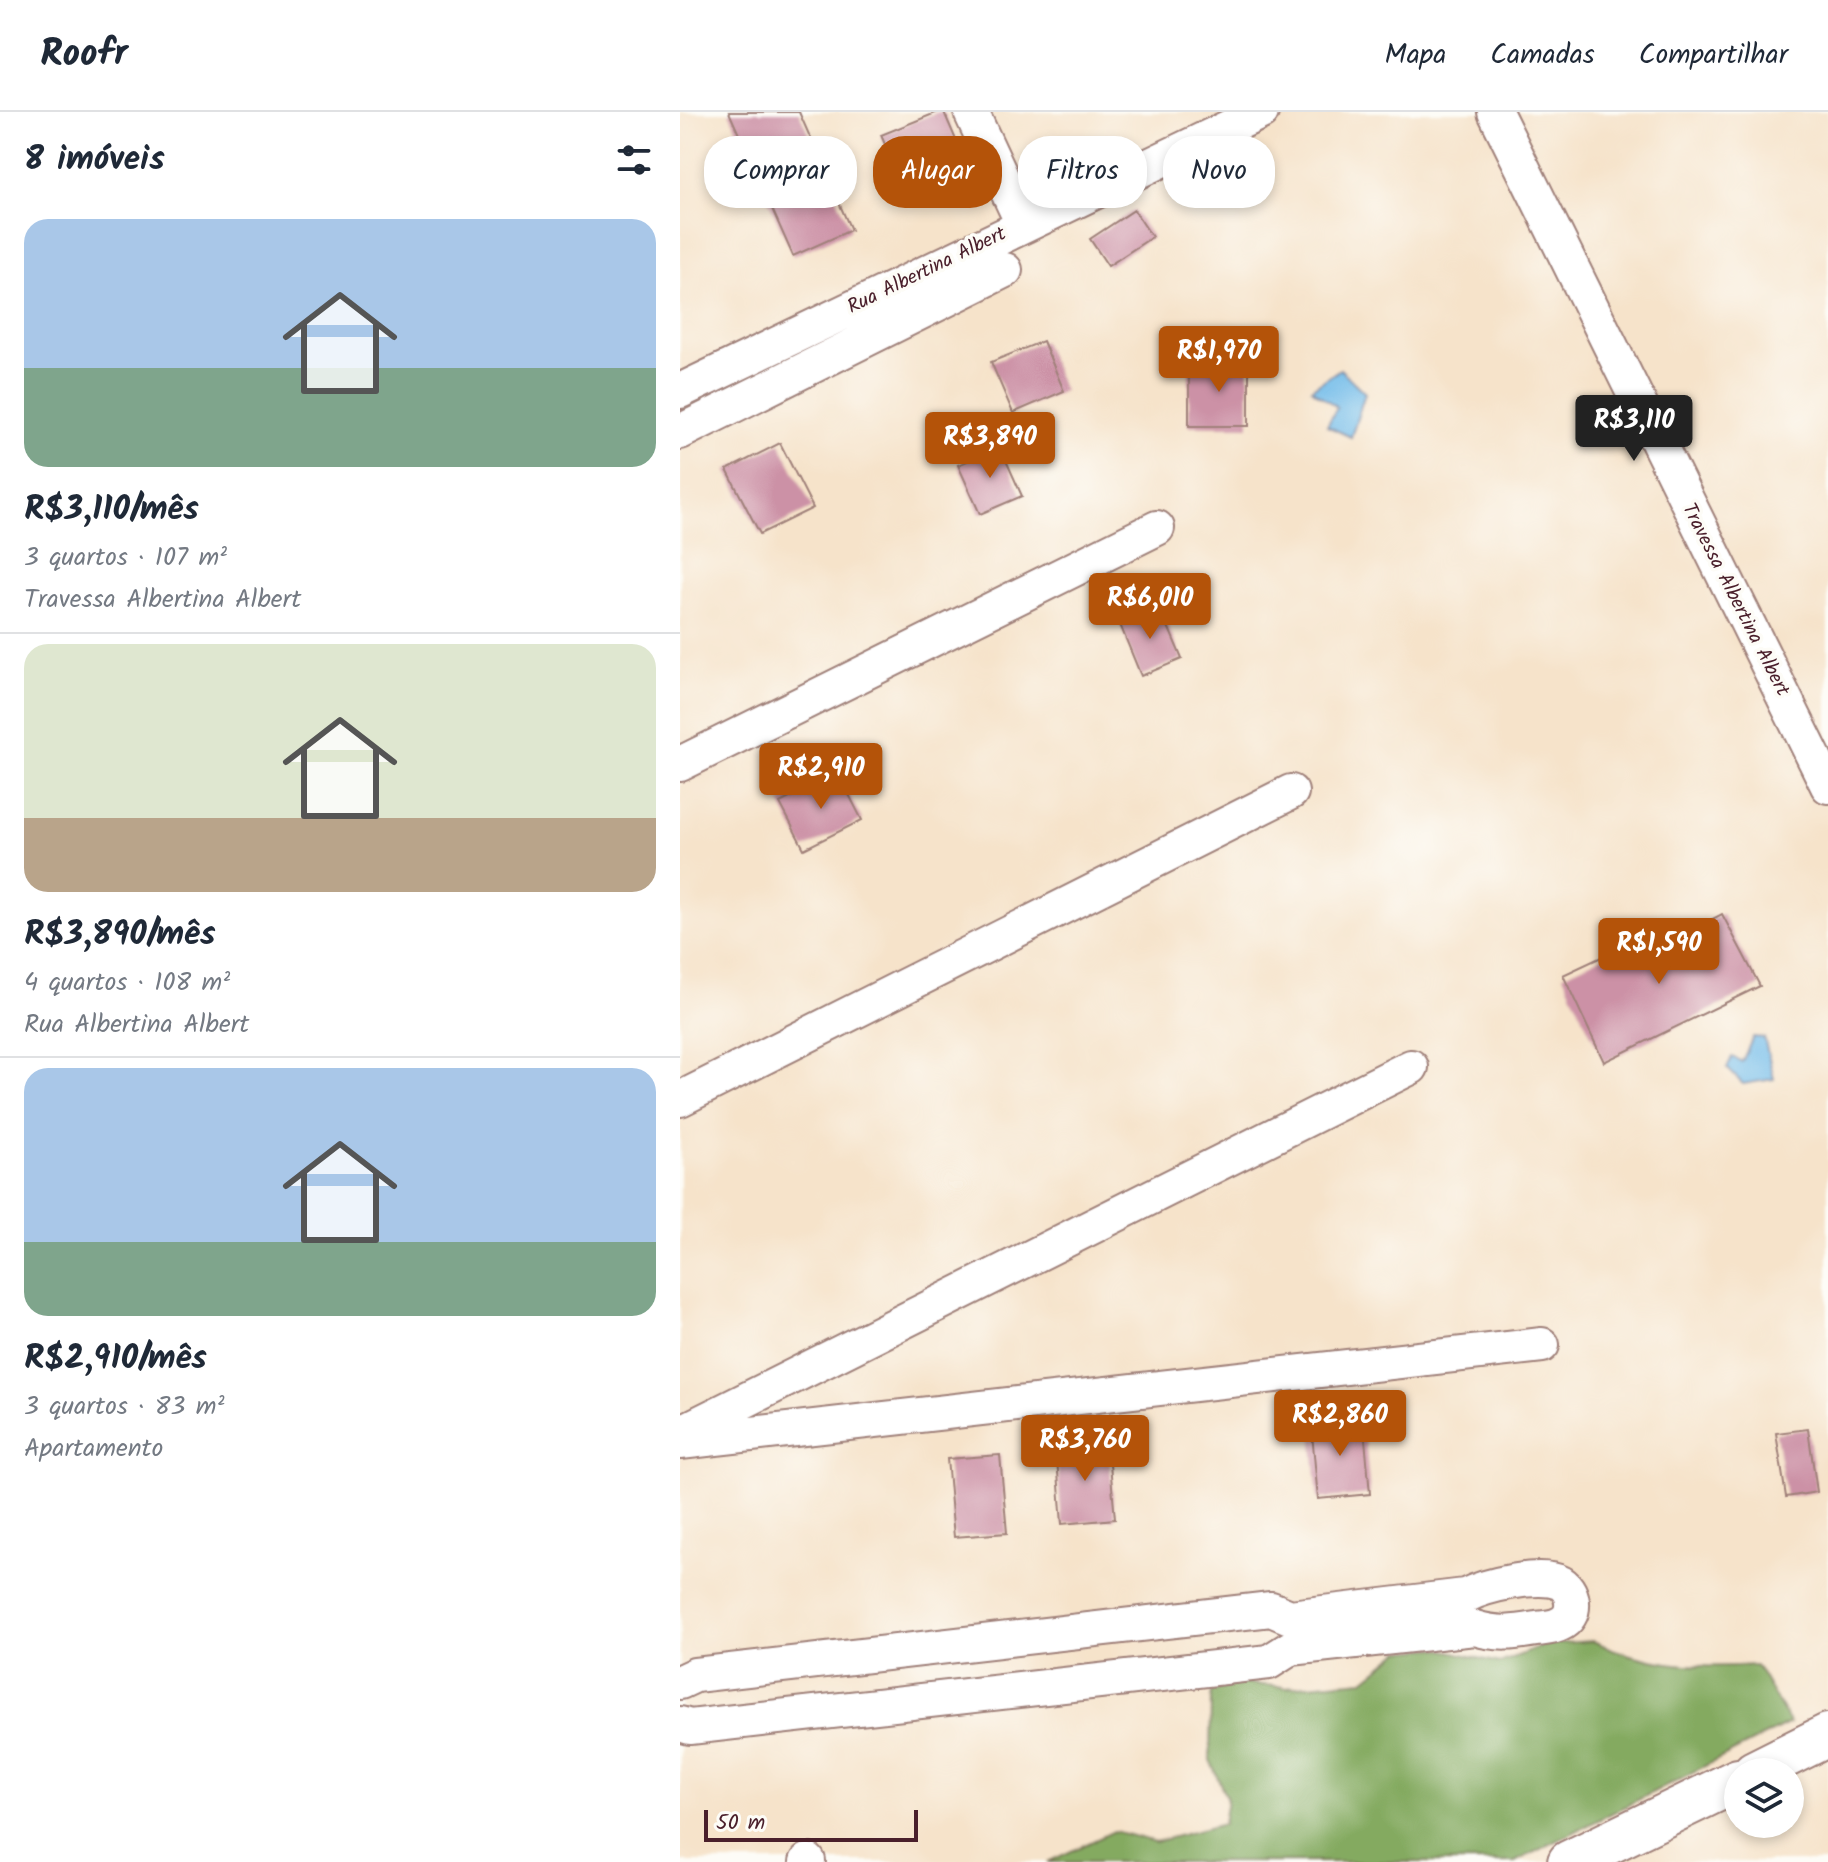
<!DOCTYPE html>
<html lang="pt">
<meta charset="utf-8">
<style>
body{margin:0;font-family:Kalam,sans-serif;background:#f2f2f3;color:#1f2937;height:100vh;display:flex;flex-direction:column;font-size:30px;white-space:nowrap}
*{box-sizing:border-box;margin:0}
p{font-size:26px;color:#747a83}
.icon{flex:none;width:44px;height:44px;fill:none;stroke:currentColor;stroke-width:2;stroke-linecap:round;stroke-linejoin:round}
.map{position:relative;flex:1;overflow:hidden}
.panel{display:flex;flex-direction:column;background:#fff;width:680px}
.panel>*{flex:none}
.top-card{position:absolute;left:24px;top:24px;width:760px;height:72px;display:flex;gap:16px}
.buttons{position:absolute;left:1044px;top:1646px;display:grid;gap:16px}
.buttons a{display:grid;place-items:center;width:80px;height:80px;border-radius:50%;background:#fff;box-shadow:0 4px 12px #0003;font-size:40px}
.scale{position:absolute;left:24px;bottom:20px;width:214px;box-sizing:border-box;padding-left:8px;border:4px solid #4a1f2b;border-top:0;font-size:22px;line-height:28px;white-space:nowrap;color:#4a1f2b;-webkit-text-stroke:6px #fdfcf7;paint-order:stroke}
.price{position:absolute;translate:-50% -68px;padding:0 18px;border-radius:8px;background:#b45309;color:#fff;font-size:26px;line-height:52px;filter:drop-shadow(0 2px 4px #0008)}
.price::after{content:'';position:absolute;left:50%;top:48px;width:24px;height:18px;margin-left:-12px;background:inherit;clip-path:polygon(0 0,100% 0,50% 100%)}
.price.active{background:#222;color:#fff}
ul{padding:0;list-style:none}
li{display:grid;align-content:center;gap:16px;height:424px;padding:0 24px}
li+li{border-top:2px solid #e0e1e3}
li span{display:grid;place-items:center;height:248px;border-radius:24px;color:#555}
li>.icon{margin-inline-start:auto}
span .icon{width:144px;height:144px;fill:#fffc;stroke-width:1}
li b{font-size:34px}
h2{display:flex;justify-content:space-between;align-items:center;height:96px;padding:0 24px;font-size:34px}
.chip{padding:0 28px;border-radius:32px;background:#fff;box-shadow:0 4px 12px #0003;font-size:28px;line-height:72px}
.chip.active{background:#b45309;color:#fff}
header{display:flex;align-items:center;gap:48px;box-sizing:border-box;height:112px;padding:0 40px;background:#fff;border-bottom:2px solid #e0e1e3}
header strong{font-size:38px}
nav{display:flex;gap:44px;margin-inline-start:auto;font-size:28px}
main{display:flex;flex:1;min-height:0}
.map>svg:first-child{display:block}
</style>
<header>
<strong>Roofr</strong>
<nav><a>Mapa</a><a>Camadas</a><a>Compartilhar</a></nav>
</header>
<main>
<section class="panel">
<h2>8 imóveis<svg class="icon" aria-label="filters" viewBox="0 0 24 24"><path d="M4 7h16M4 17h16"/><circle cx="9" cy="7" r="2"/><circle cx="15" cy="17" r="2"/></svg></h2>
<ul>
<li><span style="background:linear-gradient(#a9c7e8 60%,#7fa58c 0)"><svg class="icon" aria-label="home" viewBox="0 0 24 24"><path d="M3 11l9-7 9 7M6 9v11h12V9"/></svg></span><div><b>R$3,110/mês</b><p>3 quartos · 107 m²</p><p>Travessa Albertina Albert</p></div></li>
<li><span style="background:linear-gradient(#dfe7d0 70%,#b9a48a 0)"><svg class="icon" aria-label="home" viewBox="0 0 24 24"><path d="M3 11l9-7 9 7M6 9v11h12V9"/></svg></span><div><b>R$3,890/mês</b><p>4 quartos · 108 m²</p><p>Rua Albertina Albert</p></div></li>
<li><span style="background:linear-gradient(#a9c7e8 70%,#7fa58c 0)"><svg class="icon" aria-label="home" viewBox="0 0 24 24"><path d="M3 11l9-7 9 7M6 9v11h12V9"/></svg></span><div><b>R$2,910/mês</b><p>3 quartos · 83 m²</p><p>Apartamento</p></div></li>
</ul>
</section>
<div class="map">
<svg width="1148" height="1750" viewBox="0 0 1148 1750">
<rect width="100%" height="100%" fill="#fdfcf7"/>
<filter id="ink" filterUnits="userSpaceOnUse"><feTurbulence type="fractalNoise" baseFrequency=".0125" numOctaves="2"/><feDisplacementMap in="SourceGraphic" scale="16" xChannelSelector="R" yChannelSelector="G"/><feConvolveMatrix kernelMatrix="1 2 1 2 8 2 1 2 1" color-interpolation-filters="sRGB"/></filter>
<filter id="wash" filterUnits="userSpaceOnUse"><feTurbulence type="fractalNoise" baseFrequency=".006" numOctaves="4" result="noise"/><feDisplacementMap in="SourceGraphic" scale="32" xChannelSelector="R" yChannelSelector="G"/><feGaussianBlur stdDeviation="1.8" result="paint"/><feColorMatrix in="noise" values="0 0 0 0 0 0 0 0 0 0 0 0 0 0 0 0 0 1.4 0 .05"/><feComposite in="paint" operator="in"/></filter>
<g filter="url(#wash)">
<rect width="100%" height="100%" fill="#f6e3ca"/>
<path fill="#84aa60" stroke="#676446" stroke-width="2" d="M913,1529C964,1553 1019,1557 1076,1553L1110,1611L835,1750H368L434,1719L475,1730L543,1712L547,1687L530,1648L531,1580L559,1571L605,1575L684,1568L720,1539L757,1536L820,1551L868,1532Z"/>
<path fill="#71bbe9" stroke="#5e6d8a" stroke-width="2" d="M660,257L685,281L671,325L647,314L657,295L631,277Z
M1073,925L1084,926L1094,967L1063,972L1047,956L1052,945L1062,950Z"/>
<g id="blocks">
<path fill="#cc91a6" d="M49,0H119L171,118L113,144Z
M258,0H264L285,49L223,75L201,23Z
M454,98L472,125L428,154L410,127Z
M363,229L384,279L333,301L311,250Z
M509,251H569V314H509Z
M100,331L133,396L80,422L47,358Z
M320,335L342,384L300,402L278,353Z
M479,493L502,547L461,564L439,510Z
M158,661L182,708L124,737L100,691Z
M1042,802L1080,874L924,950L883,863L964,825L971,839Z
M683,1305L690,1382L638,1387L631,1310Z
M1128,1317L1137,1380L1106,1385L1096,1321Z
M428,1330L435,1407L382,1412L376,1334Z
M320,1343L327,1421L274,1425L267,1347Z"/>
</g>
</g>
<g filter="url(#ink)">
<use href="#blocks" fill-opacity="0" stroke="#a0817a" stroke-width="2"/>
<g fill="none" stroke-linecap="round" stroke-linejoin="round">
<g stroke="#a0817a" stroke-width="38">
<path id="minor" d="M291,0L343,112
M815,0L1148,674
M0,279L581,0
M0,320L325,158
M0,652L477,416
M0,987L611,680
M0,1321L731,955
M0,1330L862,1233
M0,1570L15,1563L591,1497L610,1505L785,1484C804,1474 860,1460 881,1471C895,1480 897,1505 880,1512C873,1516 864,1516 856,1517C833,1521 818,1523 795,1516L611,1536L589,1550L10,1615L0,1612
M127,1750L128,1749"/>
</g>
<g stroke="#a0817a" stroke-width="46">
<path id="major" d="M1074,1660L1148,1623
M889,1750L1058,1668"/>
</g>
<use href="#minor" stroke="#fff" stroke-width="34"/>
<use href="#major" stroke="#fff" stroke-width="42"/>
</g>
</g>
<g text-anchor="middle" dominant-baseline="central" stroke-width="7" stroke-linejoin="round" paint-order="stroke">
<g font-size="20" fill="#4a1f2b" stroke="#fdfcf7">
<text transform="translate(247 159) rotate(-26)">Rua Albertina Albert</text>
<text transform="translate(1055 488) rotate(63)">Travessa Albertina Albert</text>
</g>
</g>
</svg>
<div class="buttons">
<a><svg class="icon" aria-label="layers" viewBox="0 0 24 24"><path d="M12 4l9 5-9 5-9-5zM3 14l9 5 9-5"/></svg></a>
</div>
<div class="scale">50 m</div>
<b class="price" style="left:539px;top:282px">R$1,970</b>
<b class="price active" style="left:954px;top:351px">R$3,110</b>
<b class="price" style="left:310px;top:368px">R$3,890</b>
<b class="price" style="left:470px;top:529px">R$6,010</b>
<b class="price" style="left:141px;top:699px">R$2,910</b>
<b class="price" style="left:979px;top:874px">R$1,590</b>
<b class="price" style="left:660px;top:1346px">R$2,860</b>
<b class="price" style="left:405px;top:1371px">R$3,760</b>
<div class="top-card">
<a class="chip">Comprar</a>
<a class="chip active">Alugar</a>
<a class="chip">Filtros</a>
<a class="chip">Novo</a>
</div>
</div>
</main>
